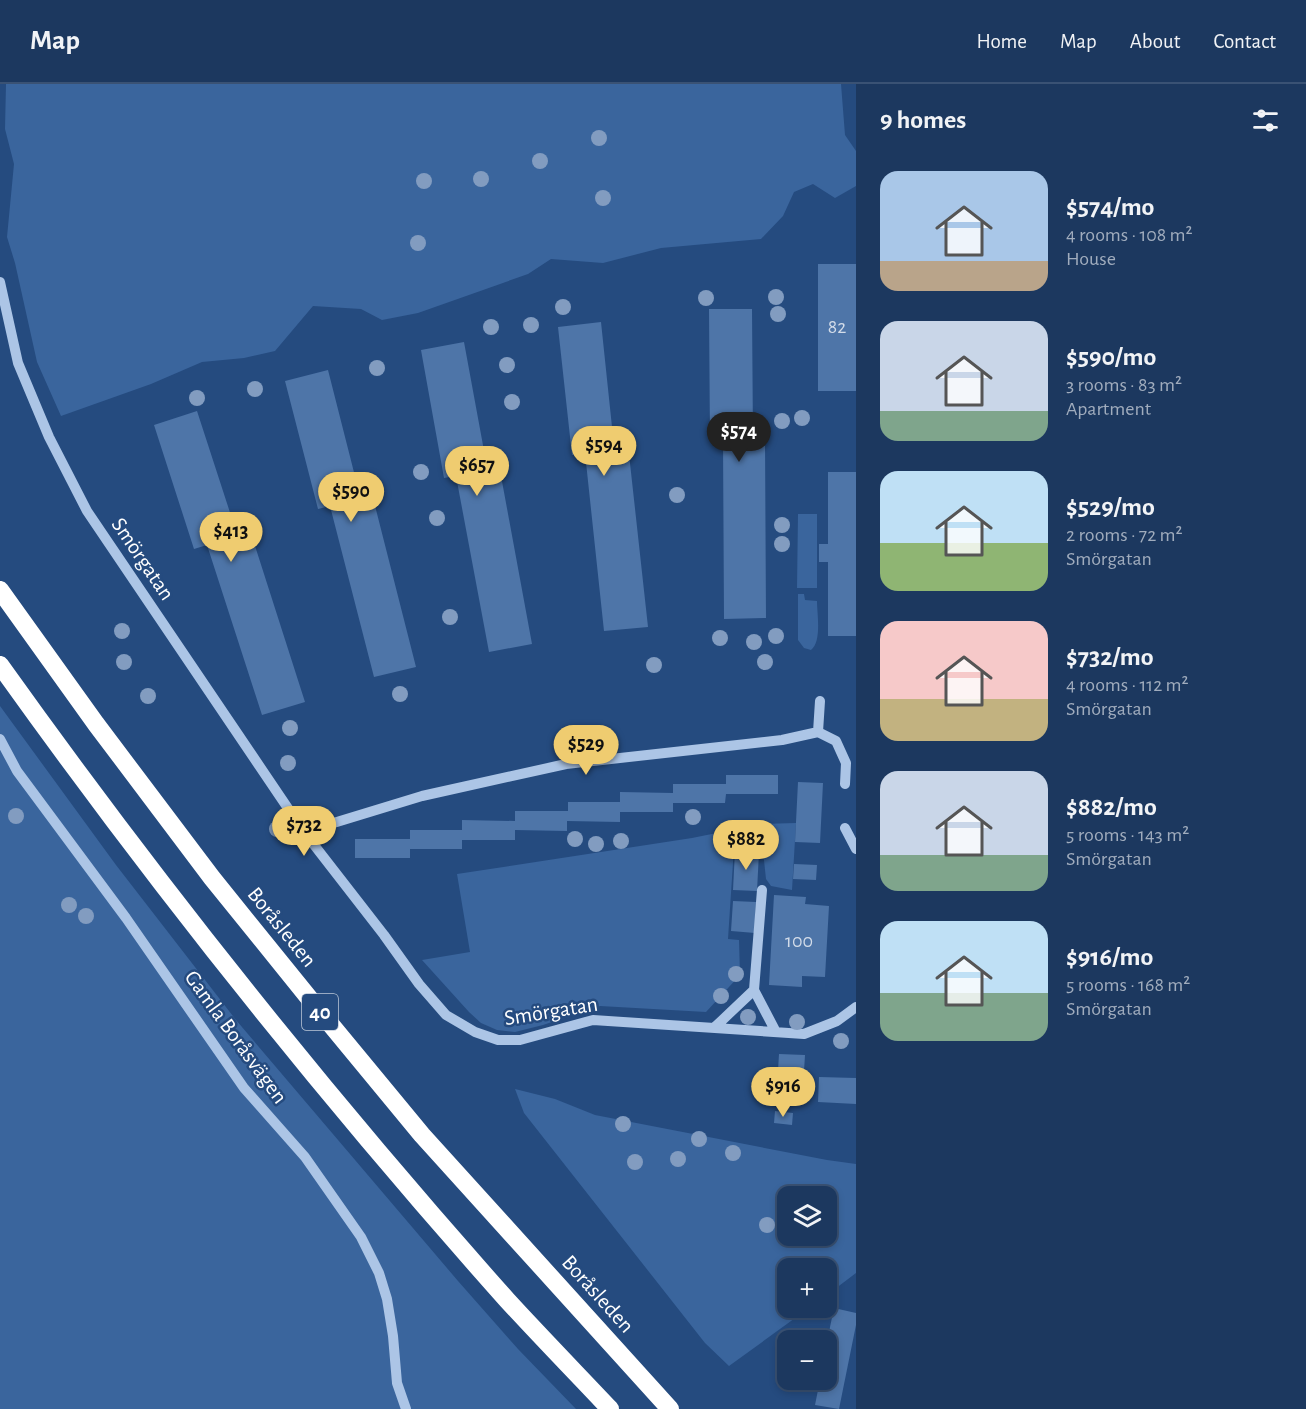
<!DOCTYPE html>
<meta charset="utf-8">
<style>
body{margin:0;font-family:"Alegreya Sans",sans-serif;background:#253f65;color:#f1f3f6;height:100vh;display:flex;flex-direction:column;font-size:22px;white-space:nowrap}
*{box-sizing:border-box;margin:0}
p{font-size:20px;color:#a0acbd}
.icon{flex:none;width:33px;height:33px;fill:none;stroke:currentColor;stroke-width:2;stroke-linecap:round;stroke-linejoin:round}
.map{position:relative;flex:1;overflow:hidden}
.sheet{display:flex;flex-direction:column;background:#1c385f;width:450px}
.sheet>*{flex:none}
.controls{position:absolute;left:777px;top:1102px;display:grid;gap:12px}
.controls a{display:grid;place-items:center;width:60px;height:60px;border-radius:12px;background:#1c385f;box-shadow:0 3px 9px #0003,0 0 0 2px #3a5274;font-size:30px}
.price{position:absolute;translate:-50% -51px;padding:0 14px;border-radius:21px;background:#efcc70;color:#111;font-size:20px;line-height:39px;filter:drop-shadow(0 2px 3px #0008)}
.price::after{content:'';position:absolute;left:50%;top:36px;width:18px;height:14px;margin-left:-9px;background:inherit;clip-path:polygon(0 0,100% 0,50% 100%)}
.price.current{background:#222;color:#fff}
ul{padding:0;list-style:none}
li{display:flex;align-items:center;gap:18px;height:150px;padding:0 24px}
li span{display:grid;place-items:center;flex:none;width:168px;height:120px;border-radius:18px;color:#555}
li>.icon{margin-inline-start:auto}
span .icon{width:72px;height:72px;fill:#fffc;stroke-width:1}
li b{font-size:26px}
h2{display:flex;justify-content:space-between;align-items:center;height:72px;padding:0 24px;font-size:26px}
header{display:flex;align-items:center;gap:36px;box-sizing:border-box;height:84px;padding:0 30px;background:#1c385f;border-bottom:2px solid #3a5274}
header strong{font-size:28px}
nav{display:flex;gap:33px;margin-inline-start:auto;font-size:21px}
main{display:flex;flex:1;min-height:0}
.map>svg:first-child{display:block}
</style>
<header>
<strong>Map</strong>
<nav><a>Home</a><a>Map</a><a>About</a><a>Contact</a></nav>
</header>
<main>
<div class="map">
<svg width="856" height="1325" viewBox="0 0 856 1325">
<rect width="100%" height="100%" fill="#254b7f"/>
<path fill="#3a659d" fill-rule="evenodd" d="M6,0H841L845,51L856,67V102L835,114L813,100L794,108L783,132L761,155L661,164L603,179L551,175L528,190L418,229L382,236L361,225L313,222L275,267L244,274L202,278L151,300L61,332L37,278L15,179L7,153L14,80L5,45Z
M798,430H817V504H797Z
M798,510H804L805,516L817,517C817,530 822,557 811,566L804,564L798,556Z
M0,622L116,781L236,936L458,1197L518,1265L576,1325H0Z
M796,739L792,806L771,802L766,795L763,767L753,762L734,763L728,855L739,856L740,891L706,928L600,922L543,941L515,948L497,946L481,939L469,928L422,876L470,868L457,790L692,754L761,740Z
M515,1005L555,1015L595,1031L827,1076L856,1080V1189L827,1211L826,1185H788V1224H809L729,1282L705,1259L524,1029ZM788,1113H826V1152H788Z"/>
<path fill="#4e75a8" d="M818,180H856V307H818Z
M709,225H752L753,356H765L766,534L724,535L723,357L710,358Z
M601,238L614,362L628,361L648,543L604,547L585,369L572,371L558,243Z
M464,258L487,383L499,381L532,560L489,568L456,392L444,394L421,266Z
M328,286L359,408L371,406L416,583L374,593L330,422L318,425L285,297Z
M197,327L236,447L249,443L305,618L262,631L207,461L194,465L154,341Z
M828,388H856V552H828V478H819V460H828Z
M726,691H778V710H726L725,719H673V728H620V738L567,737V747L515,746V756H462V765H410V774H355V755H410V746H462V736L515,737V727H568V718H620V708L673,709V700H726Z
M798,698L823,699L820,759L795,758Z
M735,767L759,768L757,807L733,806Z
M794,780L817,781L816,796L793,795Z
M774,811L806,813L805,820L829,822L825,893L802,892V903L769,901Z
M733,817L756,818L755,849L731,847Z
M779,970L805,971L802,1020L776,1019Z
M819,993L856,994V1020L818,1018Z
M775,1027L793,1029L792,1041L774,1039Z
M834,1224L856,1229V1241L839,1325L815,1321L820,1296H826V1262Z"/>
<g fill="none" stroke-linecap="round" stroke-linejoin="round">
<path stroke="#acc5e6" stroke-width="10" d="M0,198L18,279L49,353L87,427L304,748L384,851L419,900L446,931L475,948L498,956H520L593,936L804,950L837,937L856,923
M818,648L836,657L846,679L845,700
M0,655L17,687L126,834L244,1004L305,1073L361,1153L379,1189L387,1215L393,1252L397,1299L406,1325
M845,744L856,765
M304,748L422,712L566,680L782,656L818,648L820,617
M754,906L762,806
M715,943L754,906L776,948"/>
<path stroke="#fff" stroke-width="18" d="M0,506L96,640L212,794L313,919L422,1051L670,1325
M0,581C157,801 327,1014 507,1216C541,1253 576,1289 610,1325"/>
</g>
<g fill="#829cc0">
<circle cx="599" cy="54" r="8"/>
<circle cx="540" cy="77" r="8"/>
<circle cx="481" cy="95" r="8"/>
<circle cx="424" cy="97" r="8"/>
<circle cx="603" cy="114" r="8"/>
<circle cx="418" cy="159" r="8"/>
<circle cx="776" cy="213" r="8"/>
<circle cx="706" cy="214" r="8"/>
<circle cx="563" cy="223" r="8"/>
<circle cx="778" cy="230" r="8"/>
<circle cx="531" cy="241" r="8"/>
<circle cx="491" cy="243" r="8"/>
<circle cx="507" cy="281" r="8"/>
<circle cx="377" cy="284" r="8"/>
<circle cx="255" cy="305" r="8"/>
<circle cx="197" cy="314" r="8"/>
<circle cx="512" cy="318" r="8"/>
<circle cx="802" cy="334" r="8"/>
<circle cx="782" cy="337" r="8"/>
<circle cx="421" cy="388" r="8"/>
<circle cx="677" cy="411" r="8"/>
<circle cx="437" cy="434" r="8"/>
<circle cx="782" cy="441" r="8"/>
<circle cx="782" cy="460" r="8"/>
<circle cx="450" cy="533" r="8"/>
<circle cx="122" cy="547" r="8"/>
<circle cx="776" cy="552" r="8"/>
<circle cx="720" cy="554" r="8"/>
<circle cx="754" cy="558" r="8"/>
<circle cx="124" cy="578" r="8"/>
<circle cx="765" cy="578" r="8"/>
<circle cx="654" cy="581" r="8"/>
<circle cx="400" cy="610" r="8"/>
<circle cx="148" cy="612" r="8"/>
<circle cx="290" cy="644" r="8"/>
<circle cx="288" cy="679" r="8"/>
<circle cx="16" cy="732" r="8"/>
<circle cx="693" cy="733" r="8"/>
<circle cx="277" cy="745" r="8"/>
<circle cx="575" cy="755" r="8"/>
<circle cx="621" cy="757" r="8"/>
<circle cx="596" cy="760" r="8"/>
<circle cx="69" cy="821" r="8"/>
<circle cx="86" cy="832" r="8"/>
<circle cx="736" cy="890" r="8"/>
<circle cx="721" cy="912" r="8"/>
<circle cx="748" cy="933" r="8"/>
<circle cx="797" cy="938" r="8"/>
<circle cx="841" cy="957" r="8"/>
<circle cx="623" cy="1040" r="8"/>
<circle cx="699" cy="1055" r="8"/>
<circle cx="733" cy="1069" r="8"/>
<circle cx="678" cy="1075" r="8"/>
<circle cx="635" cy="1078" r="8"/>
<circle cx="767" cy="1141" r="8"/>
</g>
<g text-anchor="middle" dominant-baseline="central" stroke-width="5" stroke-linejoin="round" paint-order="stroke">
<g font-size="20" fill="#d3dce9">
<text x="837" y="243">82</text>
<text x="799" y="857">100</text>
</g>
<rect fill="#254b7f" stroke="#bec9d9" stroke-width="1.5" x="302" y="910" width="36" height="36" rx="4.5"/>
<g font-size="21" font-weight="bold" fill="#fff">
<text x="320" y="928">40</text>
</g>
<g font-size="22" fill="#fff" stroke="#254b7f">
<text transform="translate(143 475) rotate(56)">Smörgatan</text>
<text transform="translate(282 843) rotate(51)">Boråsleden</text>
<text transform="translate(551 927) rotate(-9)">Smörgatan</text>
<text transform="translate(236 953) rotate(54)">Gamla Boråsvägen</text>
<text transform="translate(598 1210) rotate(48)">Boråsleden</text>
</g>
</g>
</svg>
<div class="controls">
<a><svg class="icon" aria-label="layers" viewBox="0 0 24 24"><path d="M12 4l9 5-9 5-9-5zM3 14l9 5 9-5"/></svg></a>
<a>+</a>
<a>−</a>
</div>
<b class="price current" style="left:739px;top:379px">$574</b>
<b class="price" style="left:604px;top:393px">$594</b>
<b class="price" style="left:477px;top:413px">$657</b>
<b class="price" style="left:351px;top:439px">$590</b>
<b class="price" style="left:231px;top:479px">$413</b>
<b class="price" style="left:586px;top:692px">$529</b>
<b class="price" style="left:304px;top:773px">$732</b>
<b class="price" style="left:746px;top:787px">$882</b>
<b class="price" style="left:783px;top:1034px">$916</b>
</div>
<section class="sheet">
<h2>9 homes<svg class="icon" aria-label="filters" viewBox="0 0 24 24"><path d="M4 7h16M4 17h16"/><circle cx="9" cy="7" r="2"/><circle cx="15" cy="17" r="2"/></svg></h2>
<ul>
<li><span style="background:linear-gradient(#a9c7e8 75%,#b9a48a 0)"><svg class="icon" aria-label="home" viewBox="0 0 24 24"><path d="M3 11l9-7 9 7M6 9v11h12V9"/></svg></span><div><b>$574/mo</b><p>4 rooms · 108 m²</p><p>House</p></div></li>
<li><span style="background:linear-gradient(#c9d6e8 75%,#7fa58c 0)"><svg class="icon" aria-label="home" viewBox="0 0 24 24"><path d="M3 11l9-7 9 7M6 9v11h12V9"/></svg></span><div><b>$590/mo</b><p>3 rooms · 83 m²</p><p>Apartment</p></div></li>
<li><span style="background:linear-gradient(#bfe0f5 60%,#8fb573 0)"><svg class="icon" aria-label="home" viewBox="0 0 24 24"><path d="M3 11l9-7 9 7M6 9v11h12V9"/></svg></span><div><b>$529/mo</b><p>2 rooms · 72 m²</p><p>Smörgatan</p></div></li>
<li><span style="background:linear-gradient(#f6c9c9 65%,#c2b280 0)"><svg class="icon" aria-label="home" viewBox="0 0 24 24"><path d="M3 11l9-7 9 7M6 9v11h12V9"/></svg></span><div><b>$732/mo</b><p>4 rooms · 112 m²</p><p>Smörgatan</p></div></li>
<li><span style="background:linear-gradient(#c9d6e8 70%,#7fa58c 0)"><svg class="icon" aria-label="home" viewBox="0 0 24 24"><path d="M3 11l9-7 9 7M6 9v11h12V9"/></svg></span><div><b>$882/mo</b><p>5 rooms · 143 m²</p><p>Smörgatan</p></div></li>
<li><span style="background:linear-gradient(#bfe0f5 60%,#7fa58c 0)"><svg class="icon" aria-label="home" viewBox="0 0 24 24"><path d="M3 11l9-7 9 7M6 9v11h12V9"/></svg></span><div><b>$916/mo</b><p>5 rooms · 168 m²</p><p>Smörgatan</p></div></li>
</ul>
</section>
</main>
